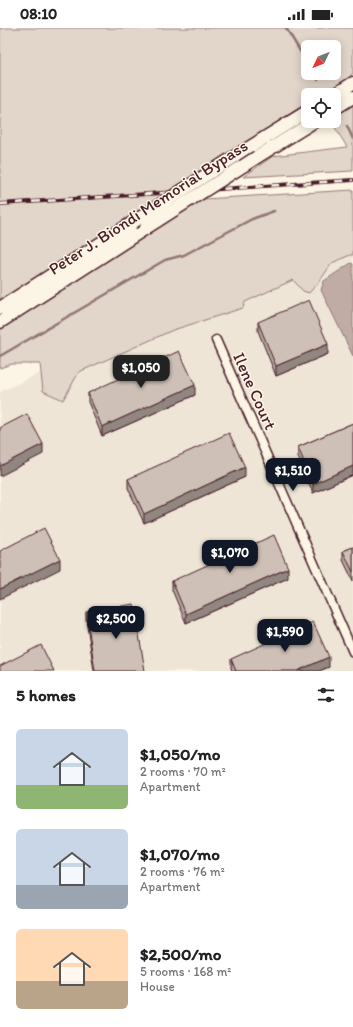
<!DOCTYPE html>
<meta charset="utf-8">
<style>
body{margin:0;font-family:Itim,sans-serif;background:#f6f6f6;color:#222;height:100vh;display:flex;flex-direction:column;font-size:15px;white-space:nowrap}
*{box-sizing:border-box;margin:0}
p{font-size:13px;color:#767676}
.icon{flex:none;width:22px;height:22px;fill:none;stroke:currentColor;stroke-width:2;stroke-linecap:round;stroke-linejoin:round}
.map{position:relative;height:643px;overflow:hidden}
.drawer{display:flex;flex-direction:column;background:#fff;flex:1}
.drawer>*{flex:none}
.needle{width:26px;rotate:227deg}
.buttons{position:absolute;left:301px;top:12px;display:grid;gap:8px}
.buttons a{display:grid;place-items:center;width:40px;height:40px;border-radius:6px;background:#fff;box-shadow:0 2px 10px #0003;font-size:20px}
.price{position:absolute;translate:-50% -34px;padding:0 9px;border-radius:8px;background:#111827;color:#fff;font-size:13px;line-height:26px;filter:drop-shadow(0 1px 2px #0008)}
.price::after{content:'';position:absolute;left:50%;top:24px;width:12px;height:9px;margin-left:-6px;background:inherit;clip-path:polygon(0 0,100% 0,50% 100%)}
.price.current{background:#222;color:#fff}
ul{padding:0;list-style:none}
li{display:flex;align-items:center;gap:12px;height:100px;padding:0 16px}
li span{display:grid;place-items:center;flex:none;width:112px;height:80px;border-radius:6px;color:#555}
li>.icon{margin-inline-start:auto}
span .icon{width:48px;height:48px;fill:#fffc;stroke-width:1}
li b{font-size:17px}
h2{display:flex;justify-content:space-between;align-items:center;height:48px;padding:0 16px;font-size:17px}
.status{display:flex;justify-content:space-between;align-items:center;height:28px;padding:0 20px;background:#fff;direction:ltr}
.status svg{height:11px;fill:currentColor}
.map>svg:first-child{display:block}
</style>
<div class="status"><b>08:10</b><svg viewBox="0 0 49 12"><path d="M0 12V9h3v3zM5 12V6h3v6zM10 12V3h3v9zM15 12V0h3v12zM26 1h20v11H26zM47 4h2v5h-2z"/></svg></div>
<div class="map">
<svg width="353" height="643" viewBox="0 0 353 643">
<rect width="100%" height="100%" fill="#fcf5e5"/>
<filter id="ink" filterUnits="userSpaceOnUse"><feTurbulence type="fractalNoise" baseFrequency=".025" numOctaves="2"/><feDisplacementMap in="SourceGraphic" scale="8" xChannelSelector="R" yChannelSelector="G"/><feConvolveMatrix kernelMatrix="1 2 1 2 8 2 1 2 1" color-interpolation-filters="sRGB"/></filter>
<g filter="url(#ink)">
<path fill="#eee5d7" d="M353,196V643H0V364Z"/>
<path fill="#e2d5ca" stroke="#967a7a" fill-rule="evenodd" d="M0,0H353V45L350,48L353,52V143L243,149L273,128L347,119L331,93H334V67H308V74L154,174L353,162V227H350L332,235L319,254L309,265L303,263L293,252L245,274L243,280L173,302L79,344L63,372L43,363L40,336H12L0,340ZM308,19H334V45H308Z"/>
<path fill="#c0aca5" stroke="#917474" d="M351,235L353,236V328L321,262L324,253Z"/>
<g fill="none" stroke-linecap="round" stroke-linejoin="round">
<path stroke="#917474" stroke-width="2.5" d="M286,0L308,36
M314,45L318,52
M347,98L353,111
M0,328L165,232L184,227L252,191L274,183"/>
<g stroke="#4a1f2b" stroke-width="11">
<path id="minor" d="M216,312L353,624"/>
</g>
<g stroke="#4a1f2b" stroke-width="15">
<path id="highway" d="M334,67L353,55
M334,81L353,69
M234,129L308,83
M257,129L315,93
M0,280L132,195
M0,294L146,200"/>
</g>
<use href="#minor" stroke="#fcf5e5" stroke-width="8"/>
<use href="#highway" stroke="#fcf5e5" stroke-width="12"/>
<g stroke="#4a1f2b" stroke-width="4">
<path id="rail" d="M0,176L353,152"/>
</g>
<use href="#rail" stroke="#fcf5e5" stroke-width="2.5" stroke-dasharray="8" stroke-linecap="butt"/>
<g stroke="#4a1f2b" stroke-width="15" stroke-linecap="butt">
<path id="highway-bridge" d="M132,195L234,129
M146,200L257,129"/>
</g>
<use href="#highway-bridge" stroke="#fcf5e5" stroke-width="12"/>
</g>
<path fill="#b2a59d" stroke="#4a1f2b" d="M258,294L328,326L276,348L258,303Z
M88,365L195,367L102,408L88,374Z
M353,395V447L313,465L298,429V419Z
M245,449L144,495L128,460V451Z
M353,519V553L343,532V523Z
M288,550L186,595L172,562V553Z
M86,584L145,643H94L86,591Z
M231,631L329,639L319,643H232L231,640Z"/>
<path fill="#918680" stroke="#4a1f2b" d="M328,316V326L276,348V338Z
M195,357V367L102,408V399Z
M43,416V426L0,448V438Z
M353,438V447L313,465V456Z
M245,439V449L144,495V486Z
M60,531V541L0,571V561Z
M288,540V550L186,595V586Z
M329,629V639L319,643H297Z"/>
<path fill="#cfc0b7" stroke="#4a1f2b" d="M309,272L328,316L276,338L258,294Z
M179,323L195,357L102,399L88,365Z
M27,386L43,416L0,438V400Z
M353,395V438L313,456L298,419Z
M229,405L245,439L144,486L128,451Z
M44,500L60,531L0,561V523Z
M274,507L288,540L186,586L172,553Z
M353,519V544L343,523Z
M134,576L145,643H95L86,584Z
M313,594L329,629L297,643H236L231,631Z
M41,617L54,643H0V638Z"/>
</g>
<g text-anchor="middle" dominant-baseline="central" stroke-width="3" stroke-linejoin="round" paint-order="stroke">
<g font-size="17" fill="#4a1f2b" stroke="#fcf5e5">
<text transform="translate(148 179) rotate(-33)">Peter J. Biondi Memorial Bypass</text>
<text transform="translate(255 363) rotate(66)">Ilene Court</text>
</g>
</g>
</svg>
<div class="buttons">
<a><svg class="needle" viewBox="-14 -14 28 28"><path d="M0-13l5 13h-10z" fill="#e53935"/><path d="M0 13l5-13h-10z" fill="#767676"/></svg></a>
<a><svg class="icon" aria-label="locate" viewBox="0 0 24 24"><circle cx="12" cy="12" r="6"/><path d="M12 2v4M12 18v4M2 12h4M18 12h4"/></svg></a>
</div>
<b class="price current" style="left:141px;top:361px">$1,050</b>
<b class="price" style="left:293px;top:464px">$1,510</b>
<b class="price" style="left:230px;top:546px">$1,070</b>
<b class="price" style="left:116px;top:612px">$2,500</b>
<b class="price" style="left:285px;top:625px">$1,590</b>
</div>
<section class="drawer">
<h2>5 homes<svg class="icon" aria-label="filters" viewBox="0 0 24 24"><path d="M4 7h16M4 17h16"/><circle cx="9" cy="7" r="2"/><circle cx="15" cy="17" r="2"/></svg></h2>
<ul>
<li><span style="background:linear-gradient(#c9d6e8 70%,#8fb573 0)"><svg class="icon" aria-label="home" viewBox="0 0 24 24"><path d="M3 11l9-7 9 7M6 9v11h12V9"/></svg></span><div><b>$1,050/mo</b><p>2 rooms · 70 m²</p><p>Apartment</p></div></li>
<li><span style="background:linear-gradient(#c9d6e8 70%,#9aa5b1 0)"><svg class="icon" aria-label="home" viewBox="0 0 24 24"><path d="M3 11l9-7 9 7M6 9v11h12V9"/></svg></span><div><b>$1,070/mo</b><p>2 rooms · 76 m²</p><p>Apartment</p></div></li>
<li><span style="background:linear-gradient(#ffd9b3 65%,#b9a48a 0)"><svg class="icon" aria-label="home" viewBox="0 0 24 24"><path d="M3 11l9-7 9 7M6 9v11h12V9"/></svg></span><div><b>$2,500/mo</b><p>5 rooms · 168 m²</p><p>House</p></div></li>
</ul>
</section>
